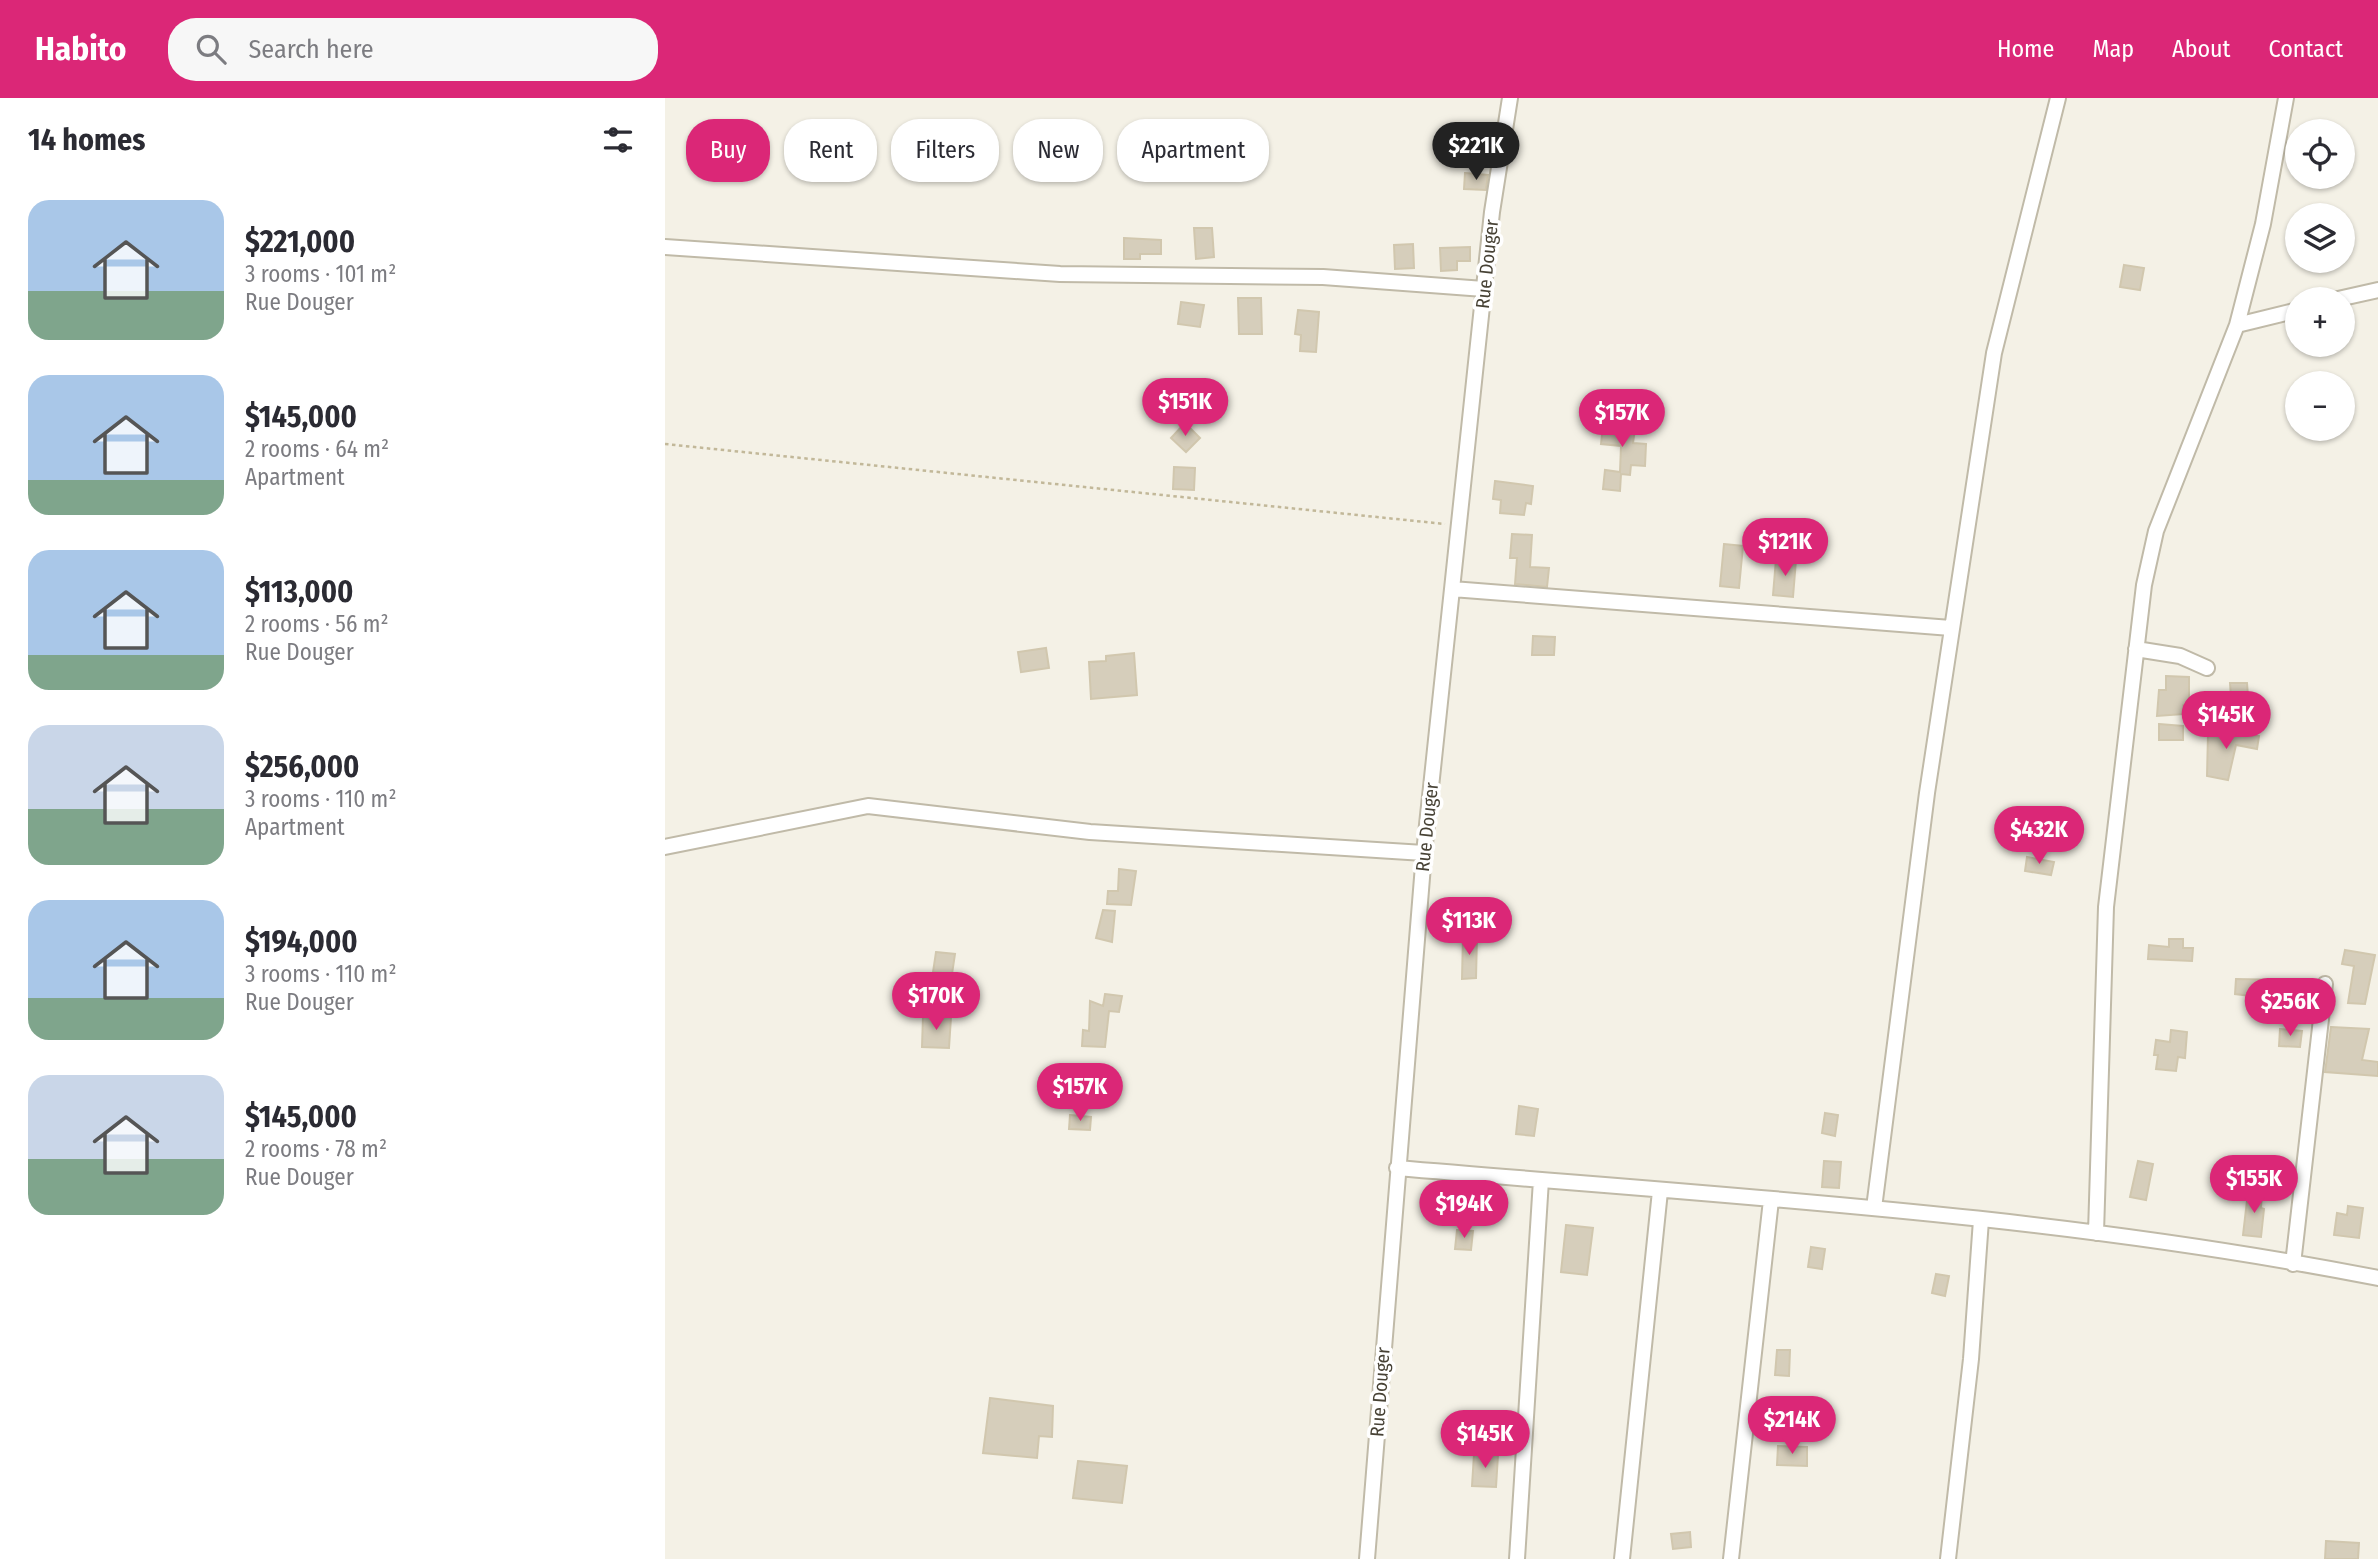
<!DOCTYPE html>
<meta charset="utf-8">
<style>
body{margin:0;font-family:"Fira Sans Condensed",sans-serif;background:#f7f7f7;color:#2b2b33;height:100vh;display:flex;flex-direction:column;font-size:26px;white-space:nowrap}
*{box-sizing:border-box;margin:0}
p{font-size:23px;color:#7c7c81}
.icon{flex:none;width:38px;height:38px;fill:none;stroke:currentColor;stroke-width:2;stroke-linecap:round;stroke-linejoin:round}
.map{position:relative;flex:1;overflow:hidden}
.sheet{display:flex;flex-direction:column;background:#fff;width:665px}
.sheet>*{flex:none}
.hud{position:absolute;left:21px;top:21px;width:665px;height:63px;display:flex;gap:14px}
.buttons{position:absolute;left:1620px;top:21px;display:grid;gap:14px}
.buttons a{display:grid;place-items:center;width:70px;height:70px;border-radius:50%;background:#fff;box-shadow:0 2px 5px #0004;font-size:35px}
.price{position:absolute;translate:-50% -60px;padding:0 16px;border-radius:24px;background:#db2777;color:#fff;font-size:23px;line-height:46px;filter:drop-shadow(0 2px 4px #0008)}
.price::after{content:'';position:absolute;left:50%;top:42px;width:21px;height:16px;margin-left:-10px;background:inherit;clip-path:polygon(0 0,100% 0,50% 100%)}
.price.current{background:#222;color:#fff}
ul{padding:0;list-style:none}
li{display:flex;align-items:center;gap:21px;height:175px;padding:0 28px}
li span{display:grid;place-items:center;flex:none;width:196px;height:140px;border-radius:21px;color:#555}
li>.icon{margin-inline-start:auto}
span .icon{width:84px;height:84px;fill:#fffc;stroke-width:1}
li b{font-size:30px}
h2{display:flex;justify-content:space-between;align-items:center;height:84px;padding:0 28px;font-size:30px}
.tag{padding:0 24px;border-radius:28px;background:#fff;box-shadow:0 2px 5px #0004;font-size:24px;line-height:63px}
.tag.current{background:#db2777;color:#fff}
header{display:flex;align-items:center;gap:42px;box-sizing:border-box;height:98px;padding:0 35px;background:#db2777;color:#fff}
header strong{font-size:33px}
nav{display:flex;gap:38px;margin-inline-start:auto;font-size:24px}
.search{width:490px;height:63px;background:#f7f7f7;display:flex;align-items:center;gap:18px;box-sizing:border-box;padding:0 24px;border-radius:28px;color:#7c7c81;font-size:26px}
main{display:flex;flex:1;min-height:0}
.map>svg:first-child{display:block}
</style>
<header>
<strong>Habito</strong>
<div class="search"><svg class="icon" aria-label="search" viewBox="0 0 24 24"><circle cx="10" cy="10" r="6"/><path d="M15 15l6 6"/></svg>Search here</div>
<nav><a>Home</a><a>Map</a><a>About</a><a>Contact</a></nav>
</header>
<main>
<section class="sheet">
<h2>14 homes<svg class="icon" aria-label="filters" viewBox="0 0 24 24"><path d="M4 7h16M4 17h16"/><circle cx="9" cy="7" r="2"/><circle cx="15" cy="17" r="2"/></svg></h2>
<ul>
<li><span style="background:linear-gradient(#a9c7e8 65%,#7fa58c 0)"><svg class="icon" aria-label="home" viewBox="0 0 24 24"><path d="M3 11l9-7 9 7M6 9v11h12V9"/></svg></span><div><b>$221,000</b><p>3 rooms · 101 m²</p><p>Rue Douger</p></div></li>
<li><span style="background:linear-gradient(#a9c7e8 75%,#7fa58c 0)"><svg class="icon" aria-label="home" viewBox="0 0 24 24"><path d="M3 11l9-7 9 7M6 9v11h12V9"/></svg></span><div><b>$145,000</b><p>2 rooms · 64 m²</p><p>Apartment</p></div></li>
<li><span style="background:linear-gradient(#a9c7e8 75%,#7fa58c 0)"><svg class="icon" aria-label="home" viewBox="0 0 24 24"><path d="M3 11l9-7 9 7M6 9v11h12V9"/></svg></span><div><b>$113,000</b><p>2 rooms · 56 m²</p><p>Rue Douger</p></div></li>
<li><span style="background:linear-gradient(#c9d6e8 60%,#7fa58c 0)"><svg class="icon" aria-label="home" viewBox="0 0 24 24"><path d="M3 11l9-7 9 7M6 9v11h12V9"/></svg></span><div><b>$256,000</b><p>3 rooms · 110 m²</p><p>Apartment</p></div></li>
<li><span style="background:linear-gradient(#a9c7e8 70%,#7fa58c 0)"><svg class="icon" aria-label="home" viewBox="0 0 24 24"><path d="M3 11l9-7 9 7M6 9v11h12V9"/></svg></span><div><b>$194,000</b><p>3 rooms · 110 m²</p><p>Rue Douger</p></div></li>
<li><span style="background:linear-gradient(#c9d6e8 60%,#7fa58c 0)"><svg class="icon" aria-label="home" viewBox="0 0 24 24"><path d="M3 11l9-7 9 7M6 9v11h12V9"/></svg></span><div><b>$145,000</b><p>2 rooms · 78 m²</p><p>Rue Douger</p></div></li>
</ul>
</section>
<div class="map">
<svg width="1713" height="1461" viewBox="0 0 1713 1461">
<rect width="100%" height="100%" fill="#f4f1e6"/>
<path fill="#d6cebb" stroke="#d1c7ae" stroke-width="2" d="M800,75L823,77L821,92L799,91Z
M529,130H547L549,159L531,161Z
M459,140L496,142V156H475V161H459Z
M748,146L749,170L730,171L729,147Z
M805,149V163H792V172L776,173L775,150Z
M1459,167L1479,170L1475,192L1455,189Z
M573,200H596L597,236H574Z
M516,204L539,207L535,229L513,226Z
M633,212L654,214L651,254L635,253L636,237L630,236Z
M939,319L971,323L968,345L981,346L980,368L966,367L965,377L956,376L955,393L938,391L940,372L955,374L956,348L936,346Z
M520,325L535,340L521,354L506,340Z
M509,369L530,370L529,392L508,391Z
M830,383L868,388L866,406L861,405L859,417L835,415L836,402L828,401Z
M847,436L867,437L865,469L884,470L882,489L850,486L852,460H845Z
M1059,446L1078,448L1074,490L1055,488Z
M1111,461L1131,462L1128,499L1108,497Z
M868,538L890,539L889,557H867Z
M381,550L384,570L356,574L353,554Z
M469,555L472,597L426,601L424,564L441,563V558Z
M1501,578L1524,579V607H1518V616L1492,618L1494,592H1501Z
M1565,585H1582L1584,612L1567,613Z
M1494,626L1518,628V642H1494Z
M1550,632L1594,638L1592,651L1571,647L1563,682L1542,678L1543,636H1549Z
M1362,759L1389,764L1386,777L1360,773Z
M454,771L471,773L466,807L442,806L443,793H453Z
M438,812L450,813L447,844L431,840Z
M798,838H812L811,880L797,881Z
M1504,841H1518V850H1528L1527,863L1483,861L1484,847L1504,849Z
M1680,852L1710,857L1700,906L1683,905L1689,868L1677,866Z
M271,854L290,856L287,876L268,874Z
M1571,881L1621,882L1620,902L1570,896Z
M440,896L457,898L454,914L444,913L440,949L417,948L418,932L424,933L425,903L438,908Z
M258,918L286,919L284,950L257,949Z
M1666,929L1704,931L1697,962L1713,964V978L1660,974Z
M1615,931L1637,933L1635,949L1614,948Z
M1506,932L1522,934L1520,960L1513,959L1511,973L1491,971L1493,957H1489L1491,942L1505,944Z
M854,1008L873,1011L869,1038L851,1036Z
M1160,1015L1173,1017L1170,1038L1157,1035Z
M405,1017L426,1019L425,1032L404,1031Z
M1159,1063L1176,1064L1174,1090L1157,1089Z
M1473,1063L1488,1066L1481,1102L1465,1099Z
M1583,1094L1597,1095L1596,1110L1599,1111L1596,1139L1578,1137Z
M1683,1108L1698,1110L1694,1140L1669,1137L1672,1115L1682,1117Z
M901,1127L928,1130L922,1177L896,1174Z
M792,1132L808,1133L806,1152L790,1151Z
M1146,1149L1160,1151L1157,1171L1143,1169Z
M1271,1176L1284,1178L1280,1198L1267,1195Z
M1112,1252H1125L1124,1278L1110,1277Z
M325,1300L388,1308L387,1339L374,1338L372,1360L318,1355Z
M1113,1348L1142,1349V1368L1112,1367Z
M809,1356L833,1357L831,1389L807,1388Z
M413,1363L462,1368L457,1405L408,1400Z
M1025,1434L1026,1449L1008,1451L1006,1436Z
M1661,1443L1694,1445L1693,1461H1660Z"/>
<g fill="none" stroke-linecap="round" stroke-linejoin="round">
<g stroke="#c0baa8" stroke-width="18">
<path id="street" d="M0,149L395,176L658,179L819,191
M1673,201L1713,192
M1572,227L1598,126L1621,0
M787,491L1286,530
M1471,551L1515,558L1542,570
M0,749L203,708L425,734L759,755
M732,1070C1060,1098 1390,1116 1713,1180
M1209,1110L1262,695L1329,255L1393,0
M1431,1135L1441,809L1479,487L1491,433L1572,227L1633,212
M1628,1166L1660,886
M702,1461L759,755L827,114L845,0
M852,1461L876,1082
M957,1461L995,1093
M1066,1461L1106,1102
M1283,1461L1306,1261L1316,1122"/>
</g>
<path stroke="#c2b899" stroke-width="2.5" stroke-dasharray="3.5 3.5" stroke-linecap="butt" d="M0,346L780,426"/>
<use href="#street" stroke="#fff" stroke-width="14"/>
</g>
<g text-anchor="middle" dominant-baseline="central" stroke-width="7" stroke-linejoin="round" paint-order="stroke">
<g font-size="19" fill="#474235" stroke="#fff">
<text transform="translate(822 166) rotate(-84)">Rue Douger</text>
<text transform="translate(762 729) rotate(-84)">Rue Douger</text>
<text transform="translate(715 1294) rotate(-86)">Rue Douger</text>
</g>
</g>
</svg>
<div class="buttons">
<a><svg class="icon" aria-label="locate" viewBox="0 0 24 24"><circle cx="12" cy="12" r="6"/><path d="M12 2v4M12 18v4M2 12h4M18 12h4"/></svg></a>
<a><svg class="icon" aria-label="layers" viewBox="0 0 24 24"><path d="M12 4l9 5-9 5-9-5zM3 14l9 5 9-5"/></svg></a>
<a>+</a>
<a>−</a>
</div>
<b class="price current" style="left:811px;top:84px">$221K</b>
<b class="price" style="left:520px;top:340px">$151K</b>
<b class="price" style="left:957px;top:351px">$157K</b>
<b class="price" style="left:1120px;top:480px">$121K</b>
<b class="price" style="left:1561px;top:653px">$145K</b>
<b class="price" style="left:1374px;top:768px">$432K</b>
<b class="price" style="left:804px;top:859px">$113K</b>
<b class="price" style="left:271px;top:934px">$170K</b>
<b class="price" style="left:1625px;top:940px">$256K</b>
<b class="price" style="left:415px;top:1025px">$157K</b>
<b class="price" style="left:1589px;top:1117px">$155K</b>
<b class="price" style="left:799px;top:1142px">$194K</b>
<b class="price" style="left:1127px;top:1358px">$214K</b>
<b class="price" style="left:820px;top:1372px">$145K</b>
<div class="hud">
<a class="tag current">Buy</a>
<a class="tag">Rent</a>
<a class="tag">Filters</a>
<a class="tag">New</a>
<a class="tag">Apartment</a>
</div>
</div>
</main>
